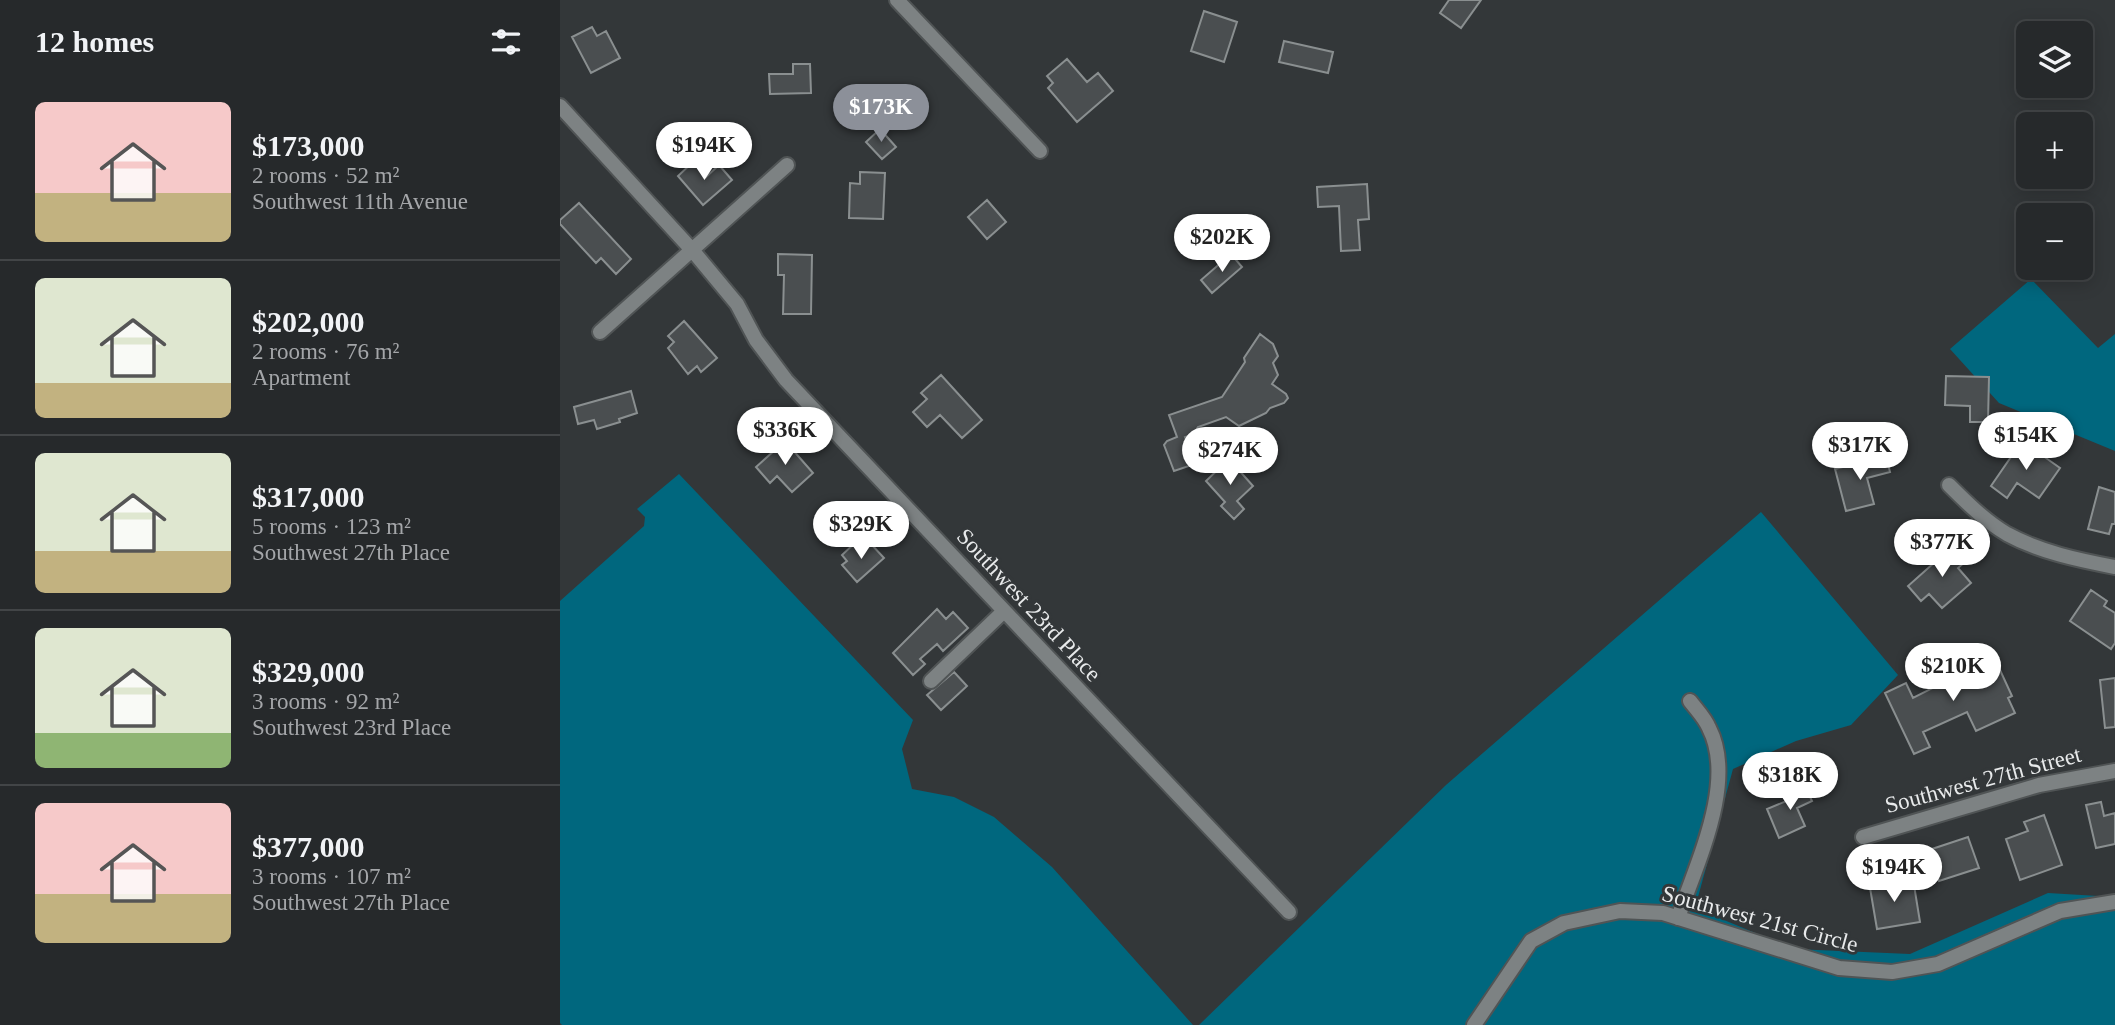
<!DOCTYPE html>
<meta charset="utf-8">
<style>
body{margin:0;font-family:"Times New Roman",serif;background:#323537;color:#f1f3f6;height:100vh;display:flex;flex-direction:column;font-size:26px;white-space:nowrap}
*{box-sizing:border-box;margin:0}
p{font-size:23px;color:#a4a6a9}
.icon{flex:none;width:38px;height:38px;fill:none;stroke:currentColor;stroke-width:2;stroke-linecap:round;stroke-linejoin:round}
.map{position:relative;flex:1;overflow:hidden}
.drawer{display:flex;flex-direction:column;background:#26292b;width:560px}
.drawer>*{flex:none}
.controls{position:absolute;left:1456px;top:21px;display:grid;gap:14px}
.controls a{display:grid;place-items:center;width:77px;height:77px;border-radius:10px;background:#26292b;box-shadow:0 4px 18px #0003,0 0 0 2px #424547;font-size:35px}
.price{position:absolute;translate:-50% -60px;padding:0 16px;border-radius:24px;background:#fff;color:#222;font-size:23px;line-height:46px;filter:drop-shadow(0 2px 4px #0008)}
.price::after{content:'';position:absolute;left:50%;top:42px;width:21px;height:16px;margin-left:-10px;background:inherit;clip-path:polygon(0 0,100% 0,50% 100%)}
.price.current{background:#8c9099;color:#fff}
ul{padding:0;list-style:none}
li{display:flex;align-items:center;gap:21px;height:175px;padding:0 35px}
li+li{border-top:2px solid #424547}
li span{display:grid;place-items:center;flex:none;width:196px;height:140px;border-radius:10px;color:#555}
li>.icon{margin-inline-start:auto}
span .icon{width:84px;height:84px;fill:#fffc;stroke-width:1}
li b{font-size:30px}
h2{display:flex;justify-content:space-between;align-items:center;height:84px;padding:0 35px;font-size:30px}
main{display:flex;flex:1;min-height:0}
.map>svg:first-child{display:block}
</style>
<main>
<section class="drawer">
<h2>12 homes<svg class="icon" aria-label="filters" viewBox="0 0 24 24"><path d="M4 7h16M4 17h16"/><circle cx="9" cy="7" r="2"/><circle cx="15" cy="17" r="2"/></svg></h2>
<ul>
<li><span style="background:linear-gradient(#f6c9c9 65%,#c2b280 0)"><svg class="icon" aria-label="home" viewBox="0 0 24 24"><path d="M3 11l9-7 9 7M6 9v11h12V9"/></svg></span><div><b>$173,000</b><p>2 rooms · 52 m²</p><p>Southwest 11th Avenue</p></div></li>
<li><span style="background:linear-gradient(#dfe7d0 75%,#c2b280 0)"><svg class="icon" aria-label="home" viewBox="0 0 24 24"><path d="M3 11l9-7 9 7M6 9v11h12V9"/></svg></span><div><b>$202,000</b><p>2 rooms · 76 m²</p><p>Apartment</p></div></li>
<li><span style="background:linear-gradient(#dfe7d0 70%,#c2b280 0)"><svg class="icon" aria-label="home" viewBox="0 0 24 24"><path d="M3 11l9-7 9 7M6 9v11h12V9"/></svg></span><div><b>$317,000</b><p>5 rooms · 123 m²</p><p>Southwest 27th Place</p></div></li>
<li><span style="background:linear-gradient(#dfe7d0 75%,#8fb573 0)"><svg class="icon" aria-label="home" viewBox="0 0 24 24"><path d="M3 11l9-7 9 7M6 9v11h12V9"/></svg></span><div><b>$329,000</b><p>3 rooms · 92 m²</p><p>Southwest 23rd Place</p></div></li>
<li><span style="background:linear-gradient(#f6c9c9 65%,#c2b280 0)"><svg class="icon" aria-label="home" viewBox="0 0 24 24"><path d="M3 11l9-7 9 7M6 9v11h12V9"/></svg></span><div><b>$377,000</b><p>3 rooms · 107 m²</p><p>Southwest 27th Place</p></div></li>
</ul>
</section>
<div class="map">
<svg width="1555" height="1025" viewBox="0 0 1555 1025">
<rect width="100%" height="100%" fill="#333739"/>
<path fill="#00677e" d="M1471,279L1538,348L1555,334V451L1439,403L1390,349Z
M119,474L353,720L342,749L352,789L394,797L434,817L492,867L633,1025H2L0,1023V601L84,526L85,517L77,509Z
M1201,512L1338,675L1291,725L1236,741L1173,769L1135,908L1234,949L1350,954L1488,893L1555,897V1025H639L886,785Z"/>
<path fill="#4a4e50" stroke="#8a8f90" stroke-width="2" d="M889,0H921L901,28L880,13Z
M644,11L677,22L664,62L631,51Z
M32,27L37,36L46,31L60,58L31,73L12,37Z
M724,41L773,52L768,73L719,62Z
M507,59L527,82L538,73L553,91L517,122L488,88L493,83L487,76Z
M233,64H250L251,93L210,94L209,74H233Z
M320,129L336,147L322,159L306,142Z
M133,162L146,177L159,165L172,180L143,205L118,176Z
M300,172L325,173L323,219L289,218L290,183L300,184Z
M807,184L809,219L798,220L800,250L781,251L779,206L758,207L757,187Z
M427,200L446,222L427,239L408,217Z
M19,203L71,259L56,274L41,258L36,263L0,224V220Z
M218,254L252,255L251,314H223L224,275H218Z
M671,254L682,267L652,293L641,280Z
M124,321L157,358L141,372L137,366L128,374L108,348L114,342L108,336Z
M700,334L713,344L718,356L713,363L718,375L712,384L726,394L728,398L724,403L710,408L706,413L679,426L666,417L638,427L634,434L625,437L635,464L614,471L604,445L607,441L617,437L609,415L662,397L685,362L684,358Z
M381,375L422,420L402,438L380,415L367,427L353,412L367,399L361,393Z
M1386,376L1429,377L1428,422H1410V406L1385,405Z
M71,391L77,413L59,419L60,422L37,429L34,420L18,424L14,407Z
M225,441L253,473L232,492L217,476L210,483L196,467Z
M1462,441L1500,468L1479,498L1457,483L1447,498L1431,486Z
M1326,456L1330,472L1307,478L1314,504L1286,511L1275,469Z
M669,459L693,486L677,501L684,509L674,519L661,506L665,502L646,481Z
M1539,487L1555,492V524H1552L1549,534L1528,529Z
M296,542L304,551L311,544L324,558L297,582L282,565L287,561L282,555Z
M1393,546L1406,561L1398,568L1411,583L1382,608L1369,594L1361,601L1348,586Z
M1531,590L1547,601L1544,606L1555,613V643L1551,649L1510,621Z
M377,609L386,619L393,612L408,628L383,651L377,644L360,659L365,664L353,675L333,653Z
M1434,657L1452,696L1448,698L1455,713L1416,731L1407,712L1363,732L1370,747L1354,754L1325,693L1346,683L1353,698Z
M394,672L407,686L381,710L367,695Z
M1555,678V727L1545,728L1540,680Z
M1245,786L1252,801L1237,808L1245,826L1219,838L1207,809L1229,800L1226,794Z
M1541,802L1544,816L1555,813V844L1536,848L1526,805Z
M1484,815L1502,865L1460,880L1446,839L1468,831L1464,822Z
M1408,837L1419,868L1379,881L1369,850Z
M1331,878L1332,888L1354,885L1360,922L1317,929L1309,882Z"/>
<g fill="none" stroke-linecap="round" stroke-linejoin="round">
<g stroke="#505455" stroke-width="18">
<path id="minor" d="M337,0L480,151
M0,106L133,251L177,304L196,340L226,380L729,912
M40,332L227,165
M1389,485C1406,502 1425,521 1447,534C1480,552 1518,560 1555,567
M371,681L444,611
M1303,837L1479,785L1555,771
M1118,918C1136,864 1177,782 1149,728C1145,718 1136,709 1130,701
M914,1025L971,941L1004,923L1060,911L1103,913L1279,968L1332,972L1378,964L1500,911L1555,902"/>
</g>
<use href="#minor" stroke="#7d8283" stroke-width="14"/>
</g>
<g text-anchor="middle" dominant-baseline="central" stroke-width="6" stroke-linejoin="round" paint-order="stroke">
<g font-size="23" fill="#e8eaeb" stroke="#333739">
<text transform="translate(469 605) rotate(47)">Southwest 23rd Place</text>
<text transform="translate(1423 780) rotate(-15)">Southwest 27th Street</text>
<text transform="translate(1200 919) rotate(15)">Southwest 21st Circle</text>
</g>
</g>
</svg>
<div class="controls">
<a><svg class="icon" aria-label="layers" viewBox="0 0 24 24"><path d="M12 4l9 5-9 5-9-5zM3 14l9 5 9-5"/></svg></a>
<a>+</a>
<a>−</a>
</div>
<b class="price current" style="left:321px;top:144px">$173K</b>
<b class="price" style="left:144px;top:182px">$194K</b>
<b class="price" style="left:662px;top:274px">$202K</b>
<b class="price" style="left:225px;top:467px">$336K</b>
<b class="price" style="left:1466px;top:472px">$154K</b>
<b class="price" style="left:1300px;top:482px">$317K</b>
<b class="price" style="left:670px;top:487px">$274K</b>
<b class="price" style="left:301px;top:561px">$329K</b>
<b class="price" style="left:1382px;top:579px">$377K</b>
<b class="price" style="left:1393px;top:703px">$210K</b>
<b class="price" style="left:1230px;top:812px">$318K</b>
<b class="price" style="left:1334px;top:904px">$194K</b>
</div>
</main>
